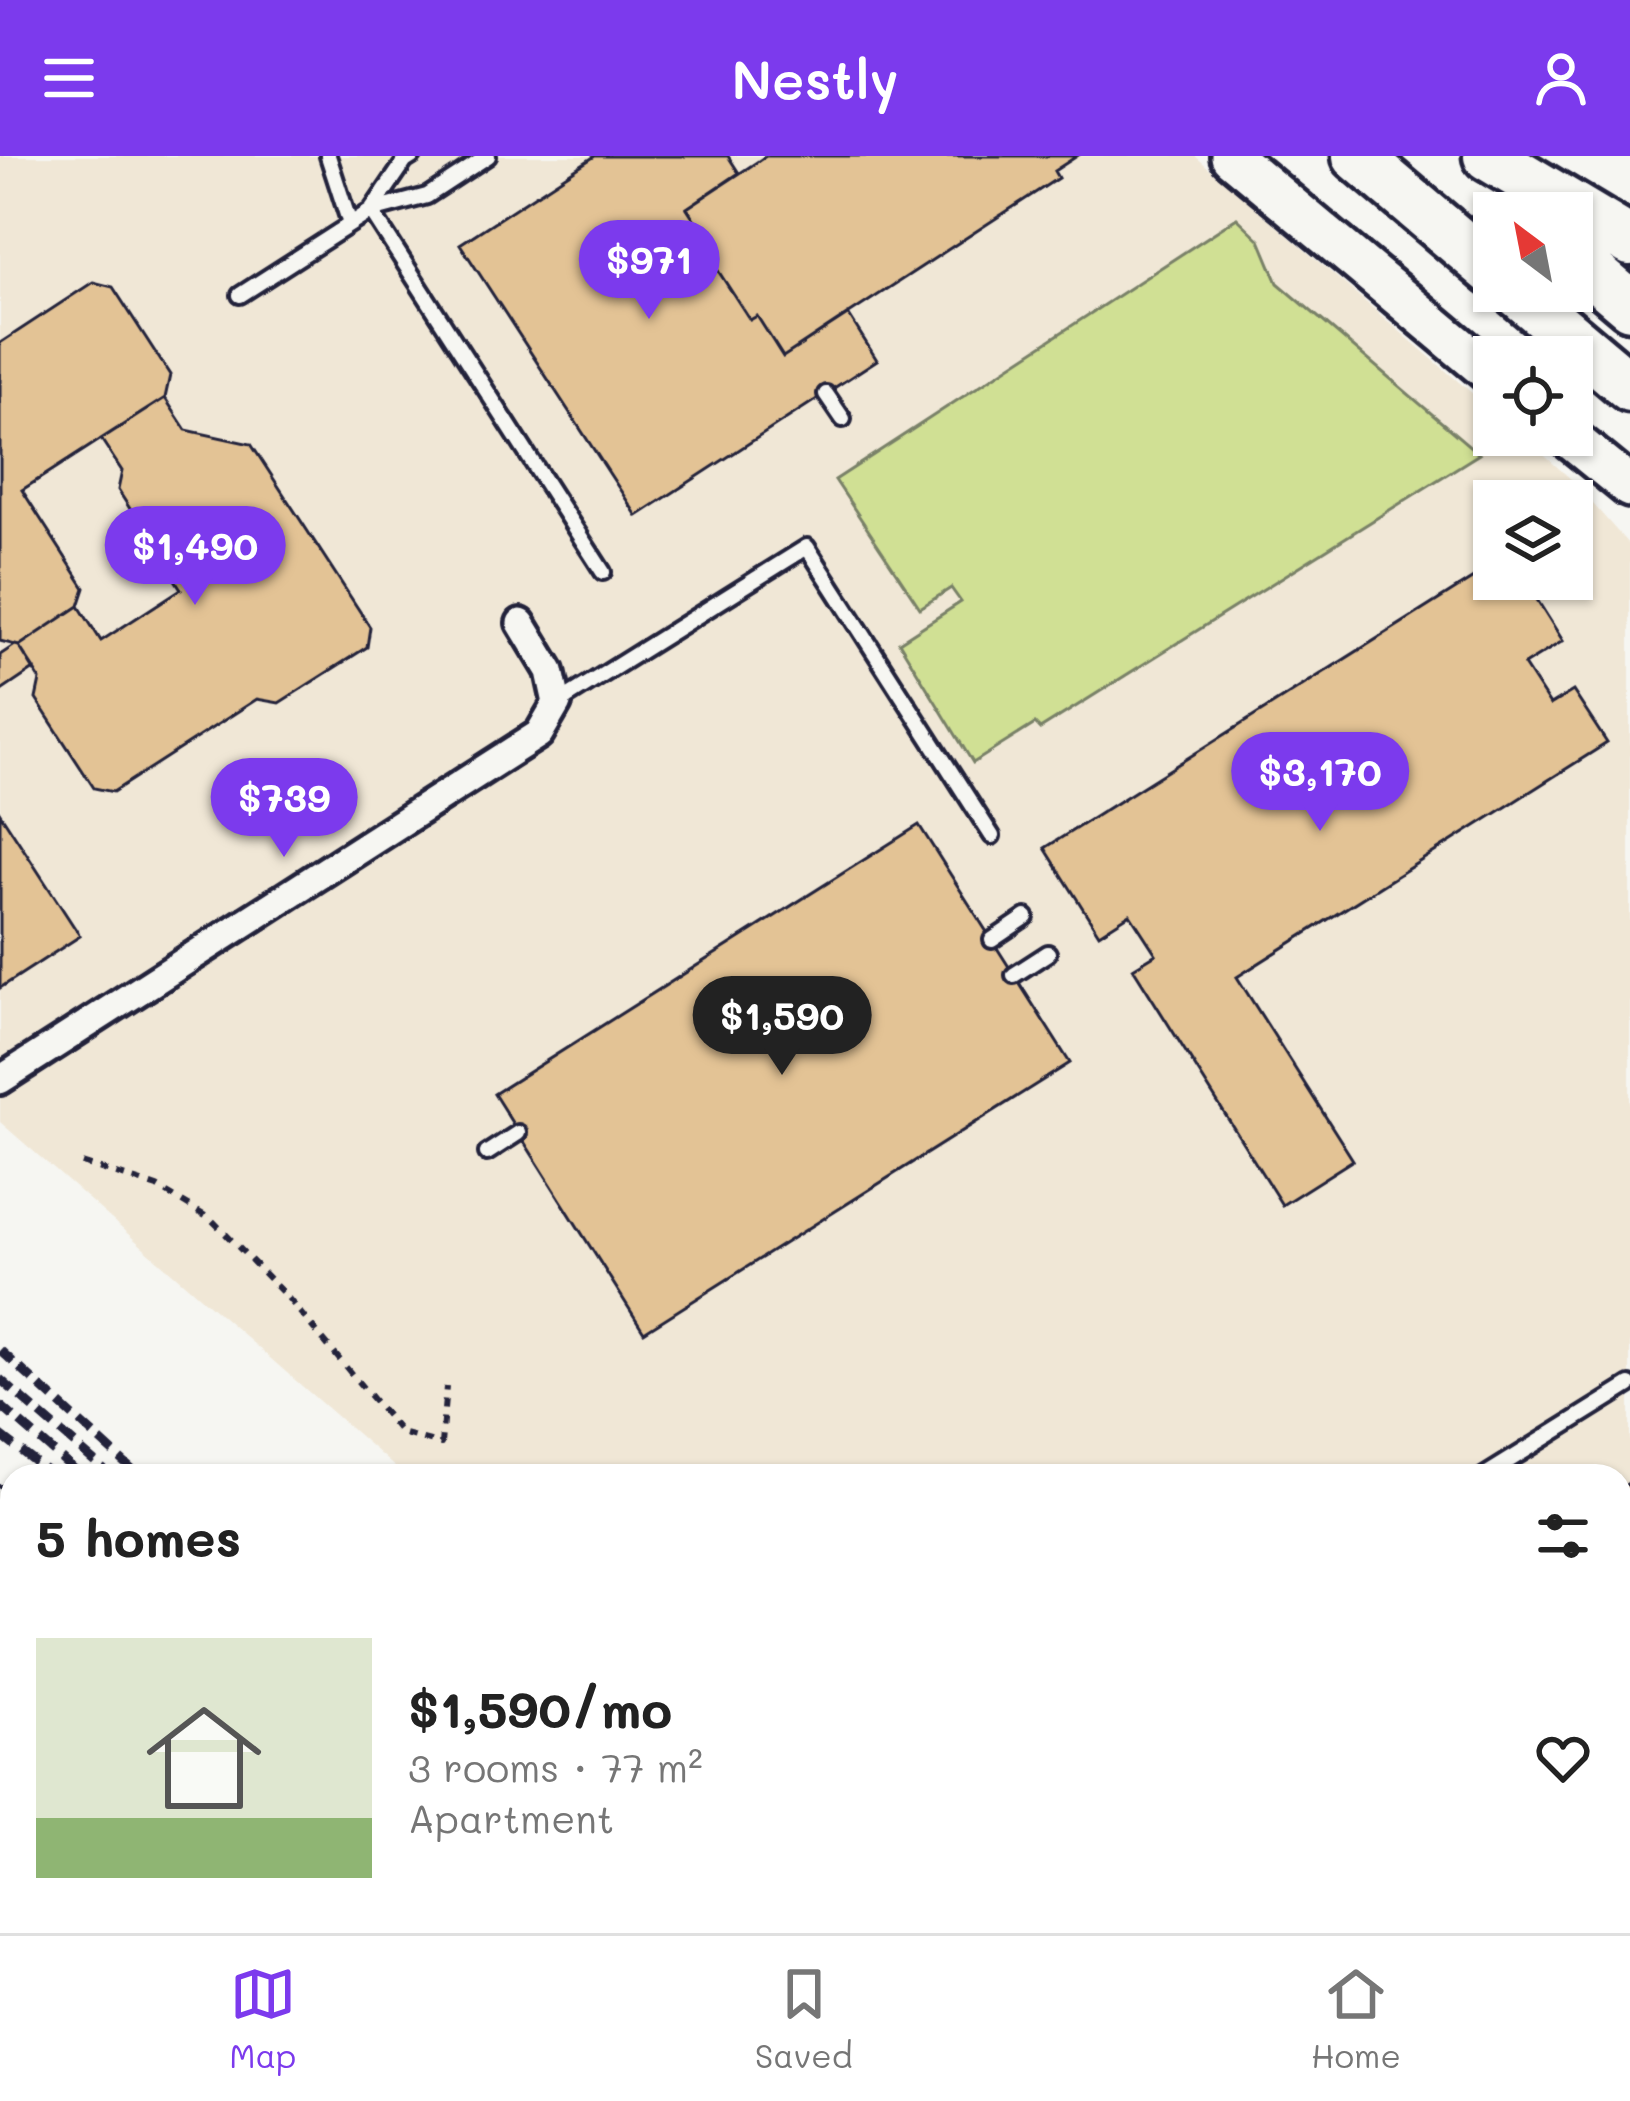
<!DOCTYPE html>
<meta charset="utf-8">
<style>
body{margin:0;font-family:Mali,sans-serif;background:#f6f6f6;color:#222;height:100vh;display:flex;flex-direction:column;font-size:45px;white-space:nowrap}
*{box-sizing:border-box;margin:0}
p{font-size:39px;color:#767676}
.icon{flex:none;width:66px;height:66px;fill:none;stroke:currentColor;stroke-width:2;stroke-linecap:round;stroke-linejoin:round}
.map{position:relative;flex:1;overflow:hidden}
.panel{position:absolute;left:0px;top:1308px;width:1632px;height:471px;display:flex;flex-direction:column;background:#fff;border-radius:36px 36px 0 0;box-shadow:0 3px 9px #0004}
.panel>*{flex:none}
.needle{width:78px;rotate:328deg}
.controls{position:absolute;left:1473px;top:36px;display:grid;gap:24px}
.controls a{display:grid;place-items:center;width:120px;height:120px;border-radius:0px;background:#fff;box-shadow:0 3px 9px #0004;font-size:60px}
.price{position:absolute;translate:-50% -102px;padding:0 27px;border-radius:42px;background:#7c3aed;color:#fff;font-size:39px;line-height:78px;filter:drop-shadow(0 3px 6px #0008)}
.price::after{content:'';position:absolute;left:50%;top:72px;width:36px;height:27px;margin-left:-18px;background:inherit;clip-path:polygon(0 0,100% 0,50% 100%)}
.price.current{background:#222;color:#fff}
ul{padding:0;list-style:none}
li{display:flex;align-items:center;gap:36px;height:300px;padding:0 36px}
li+li{border-top:3px solid #e0e0e0}
li span{display:grid;place-items:center;flex:none;width:336px;height:240px;border-radius:0px;color:#555}
li>.icon{margin-inline-start:auto}
span .icon{width:144px;height:144px;fill:#fffc;stroke-width:1}
li b{font-size:51px}
h2{display:flex;justify-content:space-between;align-items:center;height:144px;padding:0 36px;font-size:51px}
header{display:flex;justify-content:space-between;align-items:center;height:156px;padding:0 36px;background:#7c3aed;color:#fff;font-size:54px;font-weight:600}
.tabs{display:flex;justify-content:space-around;align-items:center;height:168px;border-top:3px solid #e0e0e0;background:#fff;font-size:33px;color:#767676}
.tabs a{display:grid;justify-items:center;gap:6px}
.tabs .current{color:#7c3aed}
.map>svg:first-child{display:block}
</style>
<header><svg class="icon" aria-label="menu" viewBox="0 0 24 24"><path d="M4 6h16M4 12h16M4 18h16"/></svg>Nestly<svg class="icon" aria-label="person" viewBox="0 0 24 24"><circle cx="12" cy="8" r="4"/><path d="M4 21q1-7 8-7t8 7"/></svg></header>
<div class="map">
<svg width="1630" height="1777" viewBox="0 0 1630 1777">
<rect width="100%" height="100%" fill="#f6f6f2"/>
<filter id="ink" filterUnits="userSpaceOnUse"><feTurbulence type="fractalNoise" baseFrequency=".00833" numOctaves="2"/><feDisplacementMap in="SourceGraphic" scale="24" xChannelSelector="R" yChannelSelector="G"/><feConvolveMatrix kernelMatrix="1 2 1 2 8 2 1 2 1" color-interpolation-filters="sRGB"/></filter>
<g filter="url(#ink)">
<path fill="#f0e7d6" fill-rule="evenodd" d="M0,0H1195L1494,256V279H1521L1572,324L1630,390V1777H931L919,1767H1620V1320H405L0,966ZM1494,345H1572V423H1494Z
M0,1458L12,1468V1767H364L376,1777H0Z"/>
<path fill="#d0e094" stroke="#798168" stroke-width="3" d="M1237,62L1260,84L1278,127L1479,298L1040,573L1035,568L973,607L899,486L961,446L951,432L920,452L835,324Z"/>
<path fill="#e3c395" stroke="#22223b" stroke-width="3" d="M595,0H728L739,17L687,52L713,92L706,96L750,164L757,160L783,201L848,158L877,204L637,360L460,88Z
M766,0H1077L1054,15L1058,22L783,201L757,160L750,164L706,96L713,92L687,52Z
M93,126L113,131L170,219L165,242L22,334L85,432L79,450L19,490L0,485V187Z
M165,242L186,274L251,288L370,471L367,491L279,547L257,543L113,636L94,632L36,543L40,524L19,490L79,450L101,485L181,433L118,334L122,315L101,283Z
M1494,409V423H1524L1563,485L1524,509L1550,549L1573,535L1607,587L1237,821L1353,1004L1282,1049L1133,812L1156,798L1130,758L1099,778L1045,692Z
M15,489L19,490L34,513L0,536V499Z
M0,657L80,780L0,832Z
M919,669L1070,907L644,1176L494,938Z
M1630,1326V1394L1620,1378V1333Z
M1620,1490L1630,1506V1777H1026L1019,1767H1620Z"/>
<g fill="none" stroke-linecap="round" stroke-linejoin="round">
<g stroke="#22223b" stroke-width="22">
<path id="service" d="M328,0L350,68
M413,0L405,5L371,55L427,40L488,0
M240,139L371,55L603,416
M826,238L843,263
M558,547L807,391L992,680
M992,784L1026,761
M1014,819L1048,797
M487,997L518,977
M1484,1320L1630,1229
M0,1537L12,1548
M261,1767L270,1777
M969,1767L980,1777"/>
</g>
<g stroke="#22223b" stroke-width="36">
<path id="minor" d="M0,924L539,578L557,547L550,515L521,467"/>
</g>
<g stroke="#22223b" stroke-width="48">
<path id="secondary" d="M1231,0L1494,220
M1566,279L1630,331
M0,1352L12,1363
M0,1430L12,1441
M384,1767L396,1777
M472,1767L483,1777"/>
</g>
<g stroke="#22223b" stroke-width="57">
<path id="motorway" d="M1357,0L1494,116
M1488,0L1630,85
M1572,100L1630,149
M1516,135L1630,231"/>
</g>
<path stroke="#22223b" stroke-width="6" stroke-dasharray="9 9" stroke-linecap="butt" d="M82,1007L157,1031L212,1064L288,1142L401,1277L441,1288L446,1231"/>
<use href="#service" stroke="#f6f6f2" stroke-width="14"/>
<use href="#minor" stroke="#f6f6f2" stroke-width="27"/>
<use href="#secondary" stroke="#f6f6f2" stroke-width="39"/>
<use href="#motorway" stroke="#f6f6f2" stroke-width="48"/>
<path stroke="#22223b" stroke-width="9" stroke-dasharray="18 9" stroke-linecap="butt" d="M0,1194L139,1320
M0,1223L111,1320
M0,1249L81,1320
M0,1279L53,1320
M590,1767L602,1777"/>
</g>
</g>
</svg>
<div class="controls">
<a><svg class="needle" viewBox="-14 -14 28 28"><path d="M0-13l5 13h-10z" fill="#e53935"/><path d="M0 13l5-13h-10z" fill="#767676"/></svg></a>
<a><svg class="icon" aria-label="locate" viewBox="0 0 24 24"><circle cx="12" cy="12" r="6"/><path d="M12 2v4M12 18v4M2 12h4M18 12h4"/></svg></a>
<a><svg class="icon" aria-label="layers" viewBox="0 0 24 24"><path d="M12 4l9 5-9 5-9-5zM3 14l9 5 9-5"/></svg></a>
</div>
<b class="price" style="left:649px;top:166px">$971</b>
<b class="price" style="left:195px;top:452px">$1,490</b>
<b class="price" style="left:1320px;top:678px">$3,170</b>
<b class="price" style="left:284px;top:704px">$739</b>
<b class="price current" style="left:782px;top:922px">$1,590</b>
<section class="panel">
<h2>5 homes<svg class="icon" aria-label="filters" viewBox="0 0 24 24"><path d="M4 7h16M4 17h16"/><circle cx="9" cy="7" r="2"/><circle cx="15" cy="17" r="2"/></svg></h2>
<ul>
<li><span style="background:linear-gradient(#dfe7d0 75%,#8fb573 0)"><svg class="icon" aria-label="home" viewBox="0 0 24 24"><path d="M3 11l9-7 9 7M6 9v11h12V9"/></svg></span><div><b>$1,590/mo</b><p>3 rooms · 77 m²</p><p>Apartment</p></div><svg class="icon" aria-label="heart" viewBox="0 0 24 24"><path d="M12 20l-8-8c-3-5 5-10 8-4 3-6 11-1 8 4z"/></svg></li>
</ul>
</section>
</div>
<nav class="tabs">
<a class="current"><svg class="icon" aria-label="map" viewBox="0 0 24 24"><path d="M3 6l6-2 6 2 6-2v14l-6 2-6-2-6 2zM9 4v14M15 6v14"/></svg>Map</a>
<a><svg class="icon" aria-label="saved" viewBox="0 0 24 24"><path d="M7 4h10v16l-5-4-5 4z"/></svg>Saved</a>
<a><svg class="icon" aria-label="home" viewBox="0 0 24 24"><path d="M3 11l9-7 9 7M6 9v11h12V9"/></svg>Home</a>
</nav>
